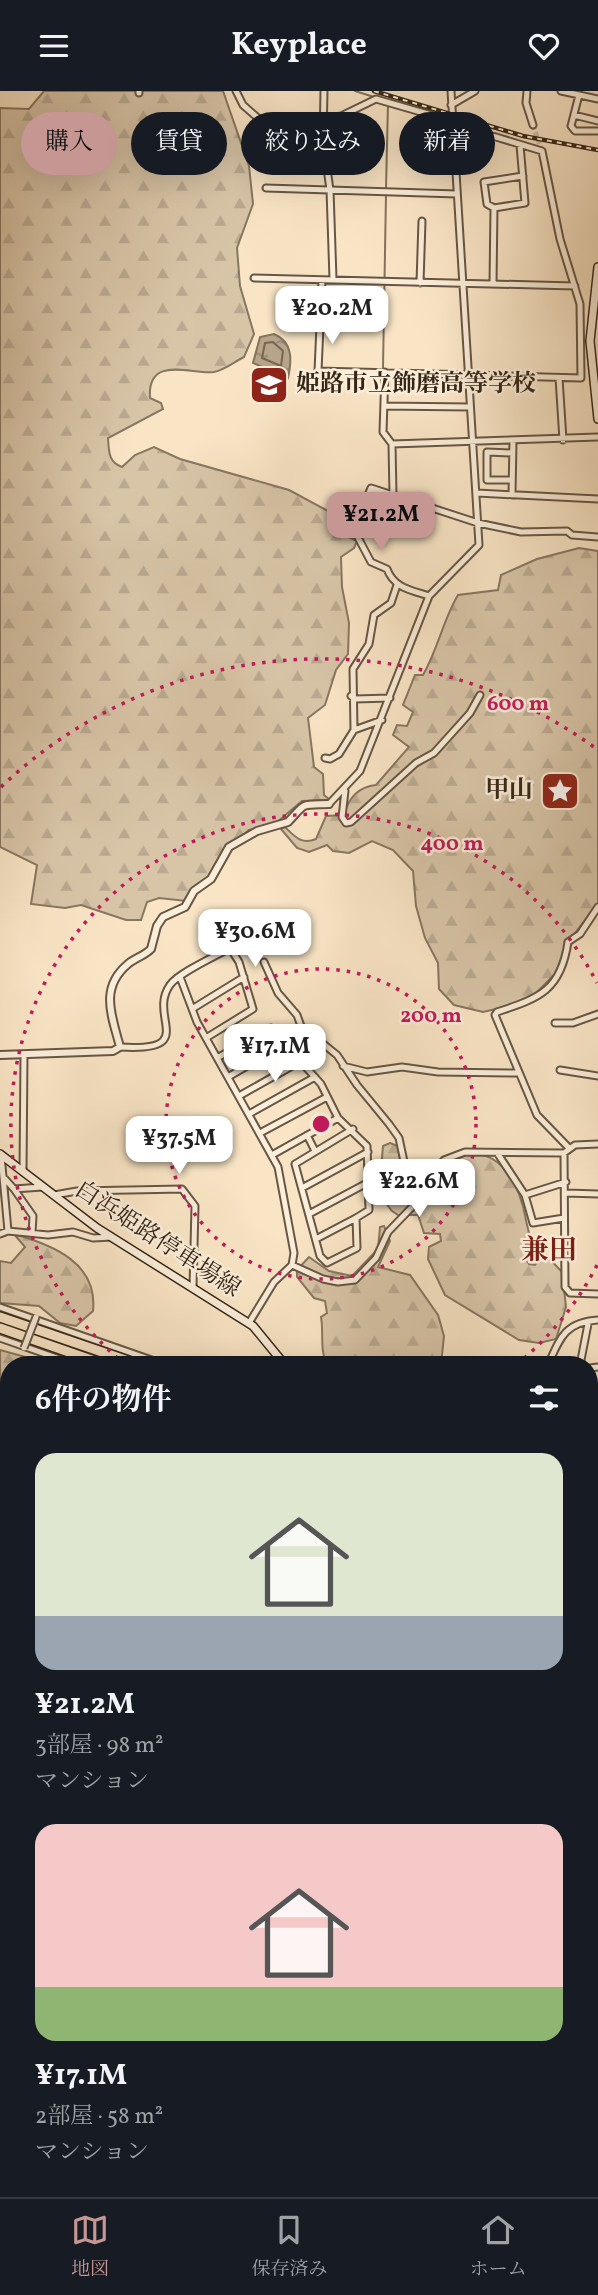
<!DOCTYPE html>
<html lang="ja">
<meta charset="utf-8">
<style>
body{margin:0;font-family:Vollkorn,"Noto Serif JP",serif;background:#242831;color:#f1f3f6;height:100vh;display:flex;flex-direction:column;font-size:26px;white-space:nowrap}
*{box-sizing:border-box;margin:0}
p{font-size:23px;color:#9ea1a6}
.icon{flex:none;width:38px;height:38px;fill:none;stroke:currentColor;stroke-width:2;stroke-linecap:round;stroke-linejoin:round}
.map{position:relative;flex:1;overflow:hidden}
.sheet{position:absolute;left:0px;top:1265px;width:598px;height:842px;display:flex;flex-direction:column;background:#171b24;border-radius:28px 28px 0 0;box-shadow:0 7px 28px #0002}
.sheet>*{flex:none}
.hud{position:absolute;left:21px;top:21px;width:556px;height:63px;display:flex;gap:14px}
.price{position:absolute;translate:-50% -60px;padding:0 16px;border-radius:14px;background:#fff;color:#222;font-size:23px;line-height:46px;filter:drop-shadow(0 2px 4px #0008)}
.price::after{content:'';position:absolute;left:50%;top:42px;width:21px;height:16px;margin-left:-10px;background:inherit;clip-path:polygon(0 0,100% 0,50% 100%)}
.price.selected{background:#c59692;color:#111}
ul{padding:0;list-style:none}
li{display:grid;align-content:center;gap:14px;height:371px;padding:0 35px}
li span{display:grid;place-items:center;height:217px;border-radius:21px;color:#555}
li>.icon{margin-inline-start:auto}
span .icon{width:126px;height:126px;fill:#fffc;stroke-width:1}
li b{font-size:30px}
h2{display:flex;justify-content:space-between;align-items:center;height:84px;padding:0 35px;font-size:30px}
.tag{padding:0 24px;border-radius:32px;background:#171b24;box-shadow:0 7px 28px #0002;font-size:24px;line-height:63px}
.tag.selected{background:#c59692;color:#111}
header{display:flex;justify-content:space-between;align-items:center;height:91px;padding:0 35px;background:#171b24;font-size:32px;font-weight:700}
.tabs{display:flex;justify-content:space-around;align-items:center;height:98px;border-top:2px solid #363941;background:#171b24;font-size:19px;color:#9ea1a6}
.tabs a{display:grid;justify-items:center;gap:4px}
.tabs .selected{color:#c59692}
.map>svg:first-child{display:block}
</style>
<header><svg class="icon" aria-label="menu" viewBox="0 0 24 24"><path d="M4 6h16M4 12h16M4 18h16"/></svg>Keyplace<svg class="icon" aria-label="heart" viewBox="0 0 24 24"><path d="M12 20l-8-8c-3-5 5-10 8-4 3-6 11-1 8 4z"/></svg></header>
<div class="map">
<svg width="598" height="2106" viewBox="0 0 598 2106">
<defs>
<pattern id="forest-firs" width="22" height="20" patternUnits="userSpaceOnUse" patternTransform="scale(1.75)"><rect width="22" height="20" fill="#d8c5a8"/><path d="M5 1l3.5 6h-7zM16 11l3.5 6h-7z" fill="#baa990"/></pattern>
<pattern id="water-ripples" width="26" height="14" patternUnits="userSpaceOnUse" patternTransform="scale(1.75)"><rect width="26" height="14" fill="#b7a48a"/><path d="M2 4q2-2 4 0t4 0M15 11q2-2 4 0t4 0" fill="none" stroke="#968570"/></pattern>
</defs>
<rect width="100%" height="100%" fill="#f9e5c6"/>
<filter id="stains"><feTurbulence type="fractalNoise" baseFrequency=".00286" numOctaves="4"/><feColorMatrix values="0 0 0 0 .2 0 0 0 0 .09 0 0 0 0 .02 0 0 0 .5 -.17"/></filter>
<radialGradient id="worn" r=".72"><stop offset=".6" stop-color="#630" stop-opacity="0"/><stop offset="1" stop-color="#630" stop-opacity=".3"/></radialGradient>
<path fill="url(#forest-firs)" stroke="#877660" stroke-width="2" d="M44,0H223L249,75L253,113L237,157L240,195L254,243L244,266C234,271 225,279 214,281C192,284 147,263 150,307L161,312L163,318L108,347C109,360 108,371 122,376L135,364L154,356L180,368L289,399L328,420L344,444L357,450L354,457L341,466L342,496L349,532L348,563L336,579L325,614L308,627L314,676L323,683L324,704L330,709L302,710L276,732L249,739L226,759L209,786L186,810L159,807L147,811L141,829H126L81,814L65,817L31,813L37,774L0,756V17L29,18Z
M579,457L598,460V812L566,854L557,881L527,911L483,921L454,914L439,898L438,872L425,847L416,815L413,780L393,759L372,750L349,762L333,760L327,754L309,761L297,757L281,738L285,736C295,746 302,754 316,748L326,725L344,724C348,708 358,696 376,694L409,656L393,644L397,634L407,635L413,621L403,614L415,584H423C438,558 443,529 458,504L498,499L501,484L537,468Z
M390,1052L400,1056L413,1096C427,1089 436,1073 452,1067C498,1049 519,1091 526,1129C527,1135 530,1144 530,1150C529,1155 526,1160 525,1166L529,1173L535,1174L543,1161L562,1181L566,1216L556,1248L539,1252L519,1249L445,1204L428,1168L429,1156L441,1150L440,1143L424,1142L418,1124H409L404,1128L392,1120L379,1103L383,1055Z
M384,1135L390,1150L378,1176L410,1184L438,1224L444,1245L441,1274H328C319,1261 324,1242 321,1226L327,1222L325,1210L314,1207L297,1186V1179L309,1166L329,1180L352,1185L378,1158L380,1136Z
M14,1143C53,1154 98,1172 93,1220L76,1235L60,1232L39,1215L0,1212V1170L11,1172L25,1156Z
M0,1259L54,1274H9V2098H227L225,2106H0Z"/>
<path fill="url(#water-ripples)" stroke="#83725c" stroke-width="2" d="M274,243C293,251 292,269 288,287L253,272L260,246Z"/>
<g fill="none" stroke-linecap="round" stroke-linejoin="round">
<path stroke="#766550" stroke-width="2" d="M273,251L283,260L281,275L262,267L265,252Z"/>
<path stroke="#83725c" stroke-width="2" d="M355,0L374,6
M386,97L388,12
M383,277L386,103
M590,1640L598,1635
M322,2106L325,2098"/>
<path stroke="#d2bfa3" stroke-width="5" stroke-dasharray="5 2.5" stroke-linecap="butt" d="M533,34L542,60"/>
<g stroke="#675643" stroke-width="9">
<path id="minor" d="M236,0L243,14L259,28H323L341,25L376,8L452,30
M324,0L323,49L330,99L333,188
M527,0L526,12L533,34
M561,0L598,8
M139,2V0
M579,4L571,35L575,40H598
M451,14L475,0
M574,24L598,30
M266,97L457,103
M494,117L525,112L520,54
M254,187L575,195
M322,189L318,280L581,287L580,213L560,148L542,60L496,46L453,38
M420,192L422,130
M493,193L494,117L487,113L484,91L523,85
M385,281L383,341L392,353L598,346
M559,287L563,349
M384,315L470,316
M392,353L393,404
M512,389H487V361L513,362
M477,402L598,408
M512,404L513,350
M429,505C411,499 394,497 387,478L371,471L354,439L371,397L478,432L521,441L567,440L572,444L598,446
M351,605L355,608L390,607
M354,639L382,629
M325,667L330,668L339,663L354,639L353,578L369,553L374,524L391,512L397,494
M345,700L342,726L346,732L351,731L416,672L434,662L470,622L480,604
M329,713L360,680L429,505L479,454L451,0
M264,871L278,902L297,924L301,935L337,964L357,994L389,1033L399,1047L406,1080L422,1103
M180,886L197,931L278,1076L294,1162L292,1174L274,1191L249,1232
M192,918L244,886
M555,932H573L598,923
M120,956C200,961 147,926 170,894C178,882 216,865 230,857L239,871L253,918L206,947
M217,967L271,937L284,945L285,953L321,993L338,1027L367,1055L369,1119L356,1127L357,1157L327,1172L320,1165L295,1073L353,1038
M343,975L367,981L402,976L438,981L517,982
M560,979L598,985
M228,986L285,953
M239,1005L301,970
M249,1023L315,986
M260,1042L327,1006
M307,1044L315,1060
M568,1056L537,1024L495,924L497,921C540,907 561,899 568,851L580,843L598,816
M564,1062L565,1196L570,1202L598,1203
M498,1063L525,1104L533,1132L564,1127
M1,1064L8,1140
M272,1064L338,1027
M23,1081L24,964
M5,1088L14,1098L42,1096
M302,1097L368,1061
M14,1098L33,1125L32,1142
M566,1102L598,1103
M54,1104L77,1100L182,1098L195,1115L193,1196
M525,1104L566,1091
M309,1123L369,1091
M0,1143L8,1140L48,1144L73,1141L93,1147L112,1146
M316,1148L356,1127
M292,1174L323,1188L338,1191L355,1189L376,1167L388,1141L413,1115L444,1069L465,1061L564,1062L575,1054L598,1053
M0,1216L166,1274
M0,1247L77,1274
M548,1274C560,1247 565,1231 598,1229
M580,1274L588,1233
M590,1277L598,1276
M590,1331H598
M590,1425L598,1427
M590,1518L598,1520
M590,1586L598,1587
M590,1742L598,1740
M590,2030L598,2064
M337,2098L345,2106
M454,2098L455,2103
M272,2106L278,2098
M365,2106L369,2098
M386,2106L390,2098
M408,2106L409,2098
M481,2106L482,2098
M544,2106L546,2098"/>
</g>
<g stroke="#675643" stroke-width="10">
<path id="tertiary" d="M0,964L113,960L120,956C112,925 99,897 128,873C135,867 144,865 151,858L157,835L163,826L185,816L194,800L211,788L229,756L257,740L288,731C307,711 299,714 329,713"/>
</g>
<g stroke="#362617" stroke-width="10">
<path id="secondary" d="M598,176L590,250L598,328
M0,1063L97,1137L253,1235L285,1274
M590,1383L597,1351
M571,2098V2106"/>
</g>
<g stroke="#362617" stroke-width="12">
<path id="motorway" d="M0,1226L140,1274
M0,1237L106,1274"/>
</g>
<use href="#minor" stroke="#fbeeda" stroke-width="5"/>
<use href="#tertiary" stroke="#fbeeda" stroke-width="6"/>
<use href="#secondary" stroke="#fbeeda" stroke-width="7"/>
<use href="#motorway" stroke="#f9e5c6" stroke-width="9"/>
<g stroke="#362617" stroke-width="4.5">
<path id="rail" d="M374,0L523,45L598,59"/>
</g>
<use href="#rail" stroke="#fbeeda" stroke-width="2" stroke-dasharray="5" stroke-linecap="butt"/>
<g stroke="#675643" stroke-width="9" stroke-linecap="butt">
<path id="minor-bridge" d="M24,1257L36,1226"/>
</g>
<g stroke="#362617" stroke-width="12" stroke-linecap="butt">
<path id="motorway-bridge" d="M590,1344H598
M590,1354H598"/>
</g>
<use href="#minor-bridge" stroke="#fbeeda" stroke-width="5"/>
<use href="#motorway-bridge" stroke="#f9e5c6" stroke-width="9"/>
</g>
<g fill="none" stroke="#c2185b" stroke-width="3.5" stroke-dasharray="3.5 7">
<circle cx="321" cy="1033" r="155"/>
<path d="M597 1174A310 310 0 0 1 516 1274M126 1274A310 310 0 1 1 597 892"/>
<path d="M1 696A465 465 0 0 1 598 659"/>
</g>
<defs>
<g id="school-square" transform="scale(2.0125)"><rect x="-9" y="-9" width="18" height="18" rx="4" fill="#8f2418" stroke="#fbeeda"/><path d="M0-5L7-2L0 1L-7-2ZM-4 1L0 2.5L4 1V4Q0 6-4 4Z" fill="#fff"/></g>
<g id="sight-square" transform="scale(2.0125)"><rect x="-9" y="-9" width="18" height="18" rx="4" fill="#8f2418" stroke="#fbeeda"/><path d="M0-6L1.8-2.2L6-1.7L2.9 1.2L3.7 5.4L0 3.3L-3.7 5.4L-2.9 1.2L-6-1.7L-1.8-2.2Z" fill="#fff"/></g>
</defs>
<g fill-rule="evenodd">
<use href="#school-square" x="269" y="294"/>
<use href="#sight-square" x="560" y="700"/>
</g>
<g text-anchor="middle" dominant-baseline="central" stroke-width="5" stroke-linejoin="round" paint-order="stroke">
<g font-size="24" font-weight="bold" fill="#362617" stroke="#fbeeda" text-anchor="start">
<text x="296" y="294">姫路市立飾磨高等学校</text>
<text x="533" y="700" text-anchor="end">甲山</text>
</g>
<g font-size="24" fill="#362617" stroke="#fbeeda">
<text transform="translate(157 1149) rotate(33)">白浜姫路停車場線</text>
</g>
<g font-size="28" font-weight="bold" fill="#7a1f14" stroke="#fbeeda">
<text x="549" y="1160">兼田</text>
</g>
</g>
<circle cx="321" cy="1033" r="10" fill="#c2185b" stroke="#fbeeda" stroke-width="3.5"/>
<g font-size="21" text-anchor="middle" font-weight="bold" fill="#c2185b" stroke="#fbeeda" stroke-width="5" stroke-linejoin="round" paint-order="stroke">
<text x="518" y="619">600 m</text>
<text x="452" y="759">400 m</text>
<text x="431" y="931">200 m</text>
</g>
<rect width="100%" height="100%" filter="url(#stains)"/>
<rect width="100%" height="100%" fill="url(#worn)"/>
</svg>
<b class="price" style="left:332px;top:255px">¥20.2M</b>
<b class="price selected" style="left:381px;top:461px">¥21.2M</b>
<b class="price" style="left:255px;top:878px">¥30.6M</b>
<b class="price" style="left:275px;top:993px">¥17.1M</b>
<b class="price" style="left:179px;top:1085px">¥37.5M</b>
<b class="price" style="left:419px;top:1128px">¥22.6M</b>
<div class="hud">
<a class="tag selected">購入</a>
<a class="tag">賃貸</a>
<a class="tag">絞り込み</a>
<a class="tag">新着</a>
</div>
<section class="sheet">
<h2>6件の物件<svg class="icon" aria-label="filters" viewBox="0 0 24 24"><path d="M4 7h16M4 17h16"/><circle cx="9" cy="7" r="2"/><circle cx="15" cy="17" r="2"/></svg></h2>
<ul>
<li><span style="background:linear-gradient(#dfe7d0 75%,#9aa5b1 0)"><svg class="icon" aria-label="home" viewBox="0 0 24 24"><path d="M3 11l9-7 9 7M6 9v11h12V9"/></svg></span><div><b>¥21.2M</b><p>3部屋 · 98 m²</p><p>マンション</p></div></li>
<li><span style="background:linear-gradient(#f6c9c9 75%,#8fb573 0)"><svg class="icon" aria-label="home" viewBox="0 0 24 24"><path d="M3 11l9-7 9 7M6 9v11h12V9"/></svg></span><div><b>¥17.1M</b><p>2部屋 · 58 m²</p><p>マンション</p></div></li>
</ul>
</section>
</div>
<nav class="tabs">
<a class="selected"><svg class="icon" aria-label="map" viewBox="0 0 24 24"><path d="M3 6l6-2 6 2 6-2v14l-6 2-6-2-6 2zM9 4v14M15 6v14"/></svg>地図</a>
<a><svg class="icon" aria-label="saved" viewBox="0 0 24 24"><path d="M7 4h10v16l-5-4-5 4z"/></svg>保存済み</a>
<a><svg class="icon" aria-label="home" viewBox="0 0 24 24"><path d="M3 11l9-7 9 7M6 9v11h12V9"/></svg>ホーム</a>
</nav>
